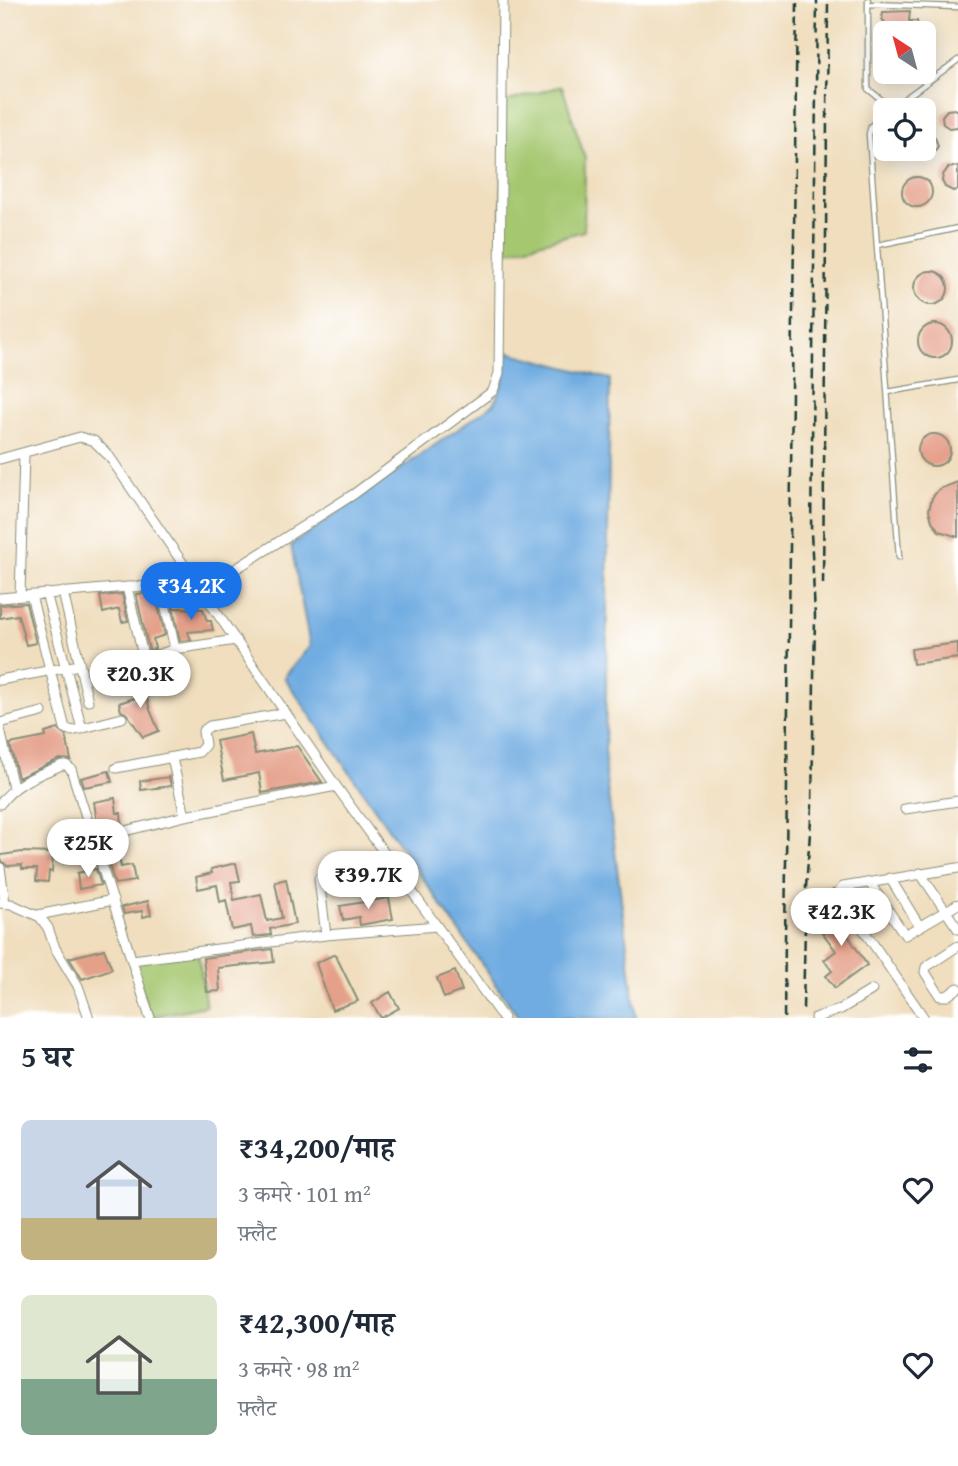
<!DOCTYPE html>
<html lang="hi">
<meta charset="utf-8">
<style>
body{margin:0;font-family:"Gentium Book Plus","Noto Serif Devanagari",serif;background:#f2f2f3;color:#1f2937;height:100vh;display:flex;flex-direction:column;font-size:26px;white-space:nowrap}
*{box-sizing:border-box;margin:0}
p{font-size:23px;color:#747a83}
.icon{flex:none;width:38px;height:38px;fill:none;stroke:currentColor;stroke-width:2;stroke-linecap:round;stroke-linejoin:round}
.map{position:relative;height:1018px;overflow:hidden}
.panel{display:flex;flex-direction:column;background:#fff;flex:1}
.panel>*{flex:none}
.needle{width:46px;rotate:324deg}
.fabs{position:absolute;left:873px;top:21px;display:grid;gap:14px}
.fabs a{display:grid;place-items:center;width:63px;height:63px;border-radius:10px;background:#fff;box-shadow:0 4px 18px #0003;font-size:35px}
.price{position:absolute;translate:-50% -60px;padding:0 16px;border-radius:24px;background:#fff;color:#222;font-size:23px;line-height:46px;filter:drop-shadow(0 2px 4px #0008)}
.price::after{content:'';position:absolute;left:50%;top:42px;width:21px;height:16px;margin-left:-10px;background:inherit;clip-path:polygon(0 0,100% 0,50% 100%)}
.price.on{background:#1a73e8;color:#fff}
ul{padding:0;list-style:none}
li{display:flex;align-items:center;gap:21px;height:175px;padding:0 21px}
li span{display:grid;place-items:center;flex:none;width:196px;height:140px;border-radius:10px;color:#555}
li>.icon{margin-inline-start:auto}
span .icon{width:84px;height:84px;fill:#fffc;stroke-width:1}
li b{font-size:30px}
h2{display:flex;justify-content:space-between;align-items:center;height:84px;padding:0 21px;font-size:30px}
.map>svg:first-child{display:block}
</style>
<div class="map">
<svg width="958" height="1018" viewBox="0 0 958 1018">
<rect width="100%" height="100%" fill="#fff"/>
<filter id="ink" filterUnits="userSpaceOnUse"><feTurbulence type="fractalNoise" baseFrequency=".0143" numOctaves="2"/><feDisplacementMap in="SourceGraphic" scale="14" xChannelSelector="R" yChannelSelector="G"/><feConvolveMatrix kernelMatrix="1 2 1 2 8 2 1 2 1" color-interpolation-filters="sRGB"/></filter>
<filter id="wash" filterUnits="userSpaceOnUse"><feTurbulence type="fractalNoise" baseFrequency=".00686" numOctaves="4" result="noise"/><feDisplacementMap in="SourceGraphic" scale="28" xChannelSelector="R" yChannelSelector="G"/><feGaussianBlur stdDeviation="1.57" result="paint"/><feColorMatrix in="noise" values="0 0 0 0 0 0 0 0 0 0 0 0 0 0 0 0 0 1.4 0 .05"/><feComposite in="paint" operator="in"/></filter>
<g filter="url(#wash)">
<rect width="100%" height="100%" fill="#f0debe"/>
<path fill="#a5c770" stroke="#628252" stroke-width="2" d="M562,86L585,158L584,231L501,253L504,102Z
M198,953L206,1006L150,1017L132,960Z"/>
<path fill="#6face1" stroke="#47748a" stroke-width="2" d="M508,352L610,379L605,770L636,1018H519L284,677L310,646L291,545L494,404L503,382Z"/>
<g id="blocks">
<path fill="#e5a08a" d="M910,11L909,21H917L918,26L926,33H892V25H887L882,19L883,12Z
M955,109L958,111V127L949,128L943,124L942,116L947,110Z
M924,129L935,137L938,146L931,157L923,159L914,156L908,149H924Z
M958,166V190L953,191L945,187L942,181L943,175L948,168Z
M902 192a15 15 0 1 1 30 0a15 15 0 1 1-30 0Z
M914 288a17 17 0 1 1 34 0a17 17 0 1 1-34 0Z
M918 341a17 17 0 1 1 34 0a17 17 0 1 1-34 0Z
M918 450a16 16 0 1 1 32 0a16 16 0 1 1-32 0Z
M958,482V537L939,531L932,521L929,510L932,498L939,489Z
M155,593L165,635L153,639L155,649L149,650L136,594Z
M122,594L128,621L122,622L119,609L103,613L100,596Z
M26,603L36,643L26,645L18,615L0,618V605Z
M173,608L203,609L207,621H211L213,630L188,632L191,640L180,641Z
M958,643V658L913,664L911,649Z
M142,679L150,710L159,731L143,737L127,714L121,711L119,703L135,698L131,682Z
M58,729L66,736L71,760L59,759L18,778L10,744L46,737L45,733Z
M251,734L255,754L297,746L322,782L262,793L259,773L224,780L216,741Z
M109,771L112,782L84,787L81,778Z
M169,777L171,786L141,790L140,781Z
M115,798L117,813H121L122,824L98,830L94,802Z
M117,848L121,867L132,865L135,881L115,884L105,852Z
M22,852L53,853L52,872L49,871L48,882L36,881L37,869H22V865L7,866L1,860V855Z
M236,863L240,881L231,882L234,900L261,894L267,921L282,918L275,882L286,879L295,924L270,929L271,935L253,937L251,926L232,930L226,900L220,902L217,885L198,889L196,877L212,873L211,869Z
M96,869L101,885L79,889L77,873Z
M833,890L835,901L852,926L845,931L867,965L835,988L826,976L832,971L824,960L836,951L819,928L839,914L827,894Z
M389,898L393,919L360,925L359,917L343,920L340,906Z
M148,901L151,915L143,917L142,911L124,914L122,907Z
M104,949L112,969L82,979L69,958Z
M272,949L274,962L218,968L220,991L207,992L203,958Z
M335,954L358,1001L332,1010L316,963Z
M455,971L462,991L444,998L437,978Z
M390,992L399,1008L381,1018L372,1003Z"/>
</g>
</g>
<g filter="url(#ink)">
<use href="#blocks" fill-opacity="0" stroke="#888e79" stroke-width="2"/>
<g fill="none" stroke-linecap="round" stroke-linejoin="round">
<g stroke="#888e79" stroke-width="7">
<path id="service" d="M868,0V89L892,108
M868,4L958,7
M889,110L958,60
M886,113L871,126L869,134L899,557
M878,245L958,228
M888,392L958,380"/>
</g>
<g stroke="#888e79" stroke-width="11">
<path id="minor" d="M0,459L80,437L94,441L109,456L336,786L503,1018
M161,586L175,649
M127,587L144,660
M63,592L88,701
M46,593L82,729
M31,595L65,728L72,731L122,718
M20,596L24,454
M0,598L127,587L161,586L201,591L354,494L493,391L499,373L503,0
M116,669L175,649L236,640
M0,680L79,665
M0,723L42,712
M0,729L13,788
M172,758L185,816
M116,768L199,752L205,745L203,731L210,726L286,713
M0,804C17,781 37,776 62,765H66L71,769L150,1018
M905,809L958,801
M93,839L185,816L336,786
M0,867L5,903
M920,873L958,929
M890,878L920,927
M319,879L326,935
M869,882L905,935L958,904
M0,903L11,904L40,917L48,928L55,948L78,986L89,1018
M38,915L113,900
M958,946L926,967L925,972L940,996H947L958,988
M132,960L326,935L437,926
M815,1018L841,1009L872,990
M924,1018L841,897L840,891L843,887L958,868"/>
</g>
<use href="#service" stroke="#fff" stroke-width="4.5"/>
<use href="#minor" stroke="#fff" stroke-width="9"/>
<path stroke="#1f3d34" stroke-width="2.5" stroke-dasharray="10 5" stroke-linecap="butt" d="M823,584L828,0
M803,1009L806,887L812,806L815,616L811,532L817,0
M784,1018L797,0"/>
</g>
</g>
</svg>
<div class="fabs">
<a><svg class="needle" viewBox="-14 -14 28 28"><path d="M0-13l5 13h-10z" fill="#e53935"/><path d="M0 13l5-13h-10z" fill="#747a83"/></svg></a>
<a><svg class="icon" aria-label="locate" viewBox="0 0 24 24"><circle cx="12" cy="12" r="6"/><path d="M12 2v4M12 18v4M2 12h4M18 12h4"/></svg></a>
</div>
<b class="price on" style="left:191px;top:622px">₹34.2K</b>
<b class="price" style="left:140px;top:710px">₹20.3K</b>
<b class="price" style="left:88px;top:879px">₹25K</b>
<b class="price" style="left:368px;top:911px">₹39.7K</b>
<b class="price" style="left:841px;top:948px">₹42.3K</b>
</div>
<section class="panel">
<h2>5 घर<svg class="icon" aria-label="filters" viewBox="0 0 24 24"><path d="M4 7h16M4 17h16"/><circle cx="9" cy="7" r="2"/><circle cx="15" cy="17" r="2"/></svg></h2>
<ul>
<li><span style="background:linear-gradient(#c9d6e8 70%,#c2b280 0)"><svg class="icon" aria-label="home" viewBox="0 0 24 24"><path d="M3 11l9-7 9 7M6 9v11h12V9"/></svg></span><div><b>₹34,200/माह</b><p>3 कमरे · 101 m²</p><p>फ़्लैट</p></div><svg class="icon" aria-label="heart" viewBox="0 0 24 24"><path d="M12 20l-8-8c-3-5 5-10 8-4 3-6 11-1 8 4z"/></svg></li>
<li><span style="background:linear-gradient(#dfe7d0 60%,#7fa58c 0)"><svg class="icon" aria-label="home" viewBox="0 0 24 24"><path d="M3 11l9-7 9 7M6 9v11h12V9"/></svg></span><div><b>₹42,300/माह</b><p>3 कमरे · 98 m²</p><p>फ़्लैट</p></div><svg class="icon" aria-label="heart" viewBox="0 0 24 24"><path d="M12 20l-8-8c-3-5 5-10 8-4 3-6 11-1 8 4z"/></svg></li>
</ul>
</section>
